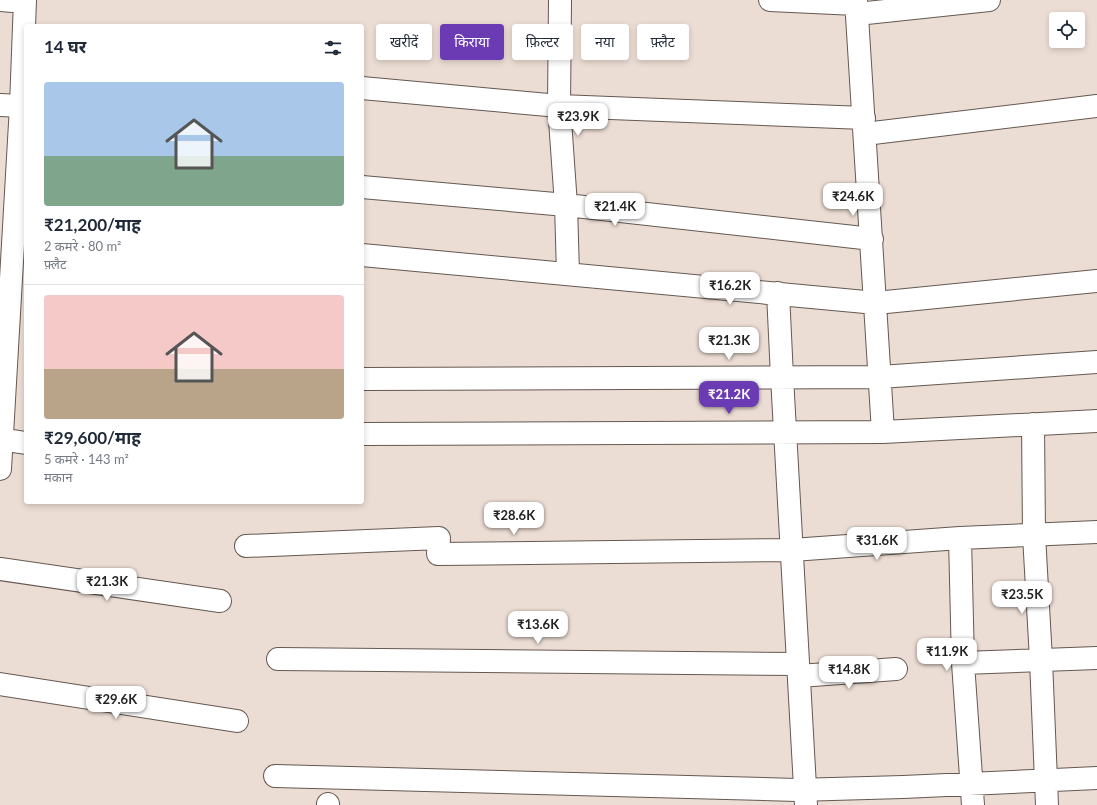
<!DOCTYPE html>
<html lang="hi">
<meta charset="utf-8">
<style>
body{margin:0;font-family:Lato,"Noto Sans Devanagari",sans-serif;background:#f6f6f7;color:#1f2937;height:100vh;display:flex;flex-direction:column;font-size:15px;white-space:nowrap}
*{box-sizing:border-box;margin:0}
p{font-size:13px;color:#747a83}
.icon{flex:none;width:22px;height:22px;fill:none;stroke:currentColor;stroke-width:2;stroke-linecap:round;stroke-linejoin:round}
.map{position:relative;flex:1;overflow:hidden}
.panel{position:absolute;left:24px;top:24px;width:340px;height:480px;display:flex;flex-direction:column;background:#fff;border-radius:4px;box-shadow:0 2px 6px #0003}
.panel>*{flex:none}
.hud{position:absolute;left:376px;top:24px;width:380px;height:36px;display:flex;gap:8px}
.buttons{position:absolute;left:1049px;top:12px;display:grid;gap:8px}
.buttons a{display:grid;place-items:center;width:36px;height:36px;border-radius:4px;background:#fff;box-shadow:0 2px 6px #0003;font-size:20px}
.price{position:absolute;translate:-50% -34px;padding:0 9px;border-radius:8px;background:#fff;color:#222;font-size:13px;line-height:26px;filter:drop-shadow(0 1px 2px #0008)}
.price::after{content:'';position:absolute;left:50%;top:24px;width:12px;height:9px;margin-left:-6px;background:inherit;clip-path:polygon(0 0,100% 0,50% 100%)}
.price.active{background:#6a3bb3;color:#fff}
ul{padding:0;list-style:none}
li{display:grid;align-content:center;gap:8px;height:212px;padding:0 20px}
li+li{border-top:1px solid #e0e1e3}
li span{display:grid;place-items:center;height:124px;border-radius:4px;color:#555}
li>.icon{margin-inline-start:auto}
span .icon{width:72px;height:72px;fill:#fffc;stroke-width:1}
li b{font-size:17px}
h2{display:flex;justify-content:space-between;align-items:center;height:48px;padding:0 20px;font-size:17px}
.tag{padding:0 14px;border-radius:4px;background:#fff;box-shadow:0 2px 6px #0003;font-size:14px;line-height:36px}
.tag.active{background:#6a3bb3;color:#fff}
.map>svg:first-child{display:block}
</style>
<div class="map">
<svg width="1097" height="805" viewBox="0 0 1097 805">
<rect width="100%" height="100%" fill="#ecddd4"/>
<g fill="none" stroke-linecap="round" stroke-linejoin="round">
<g stroke="#655851" stroke-width="24">
<path id="minor" d="M0,0L25,2
M560,0L559,106L566,205L568,274
M770,0L856,4
M856,0L883,432
M857,14L989,0
M362,88L559,106L864,118
M0,105L21,106
M865,134L1097,106
M362,187L566,205L872,239
M362,255L876,303L1097,281
M778,293L782,377L806,805
M362,379L880,377L1097,362
M1033,424L1034,535L1041,660L1047,805
M362,434L883,432L1097,421
M0,439L26,443
M0,469L21,106L25,0
M960,538L963,663L973,805
M246,546L439,538L438,554L792,550L960,538L1097,532
M0,569L220,601
M278,659L798,664
M963,663L1097,658
M799,676L896,669
M0,684L237,721
M275,776L797,790L903,787L1097,778
M328,804V805"/>
</g>
<use href="#minor" stroke="#fff" stroke-width="22"/>
</g>
</svg>
<div class="buttons">
<a><svg class="icon" aria-label="locate" viewBox="0 0 24 24"><circle cx="12" cy="12" r="6"/><path d="M12 2v4M12 18v4M2 12h4M18 12h4"/></svg></a>
</div>
<b class="price" style="left:578px;top:137px">₹23.9K</b>
<b class="price" style="left:853px;top:217px">₹24.6K</b>
<b class="price" style="left:615px;top:227px">₹21.4K</b>
<b class="price" style="left:730px;top:306px">₹16.2K</b>
<b class="price" style="left:729px;top:361px">₹21.3K</b>
<b class="price active" style="left:729px;top:415px">₹21.2K</b>
<b class="price" style="left:514px;top:536px">₹28.6K</b>
<b class="price" style="left:877px;top:561px">₹31.6K</b>
<b class="price" style="left:107px;top:602px">₹21.3K</b>
<b class="price" style="left:1022px;top:615px">₹23.5K</b>
<b class="price" style="left:538px;top:645px">₹13.6K</b>
<b class="price" style="left:947px;top:672px">₹11.9K</b>
<b class="price" style="left:849px;top:690px">₹14.8K</b>
<b class="price" style="left:116px;top:720px">₹29.6K</b>
<div class="hud">
<a class="tag">खरीदें</a>
<a class="tag active">किराया</a>
<a class="tag">फ़िल्टर</a>
<a class="tag">नया</a>
<a class="tag">फ़्लैट</a>
</div>
<section class="panel">
<h2>14 घर<svg class="icon" aria-label="filters" viewBox="0 0 24 24"><path d="M4 7h16M4 17h16"/><circle cx="9" cy="7" r="2"/><circle cx="15" cy="17" r="2"/></svg></h2>
<ul>
<li><span style="background:linear-gradient(#a9c7e8 60%,#7fa58c 0)"><svg class="icon" aria-label="home" viewBox="0 0 24 24"><path d="M3 11l9-7 9 7M6 9v11h12V9"/></svg></span><div><b>₹21,200/माह</b><p>2 कमरे · 80 m²</p><p>फ़्लैट</p></div></li>
<li><span style="background:linear-gradient(#f6c9c9 60%,#b9a48a 0)"><svg class="icon" aria-label="home" viewBox="0 0 24 24"><path d="M3 11l9-7 9 7M6 9v11h12V9"/></svg></span><div><b>₹29,600/माह</b><p>5 कमरे · 143 m²</p><p>मकान</p></div></li>
</ul>
</section>
</div>
